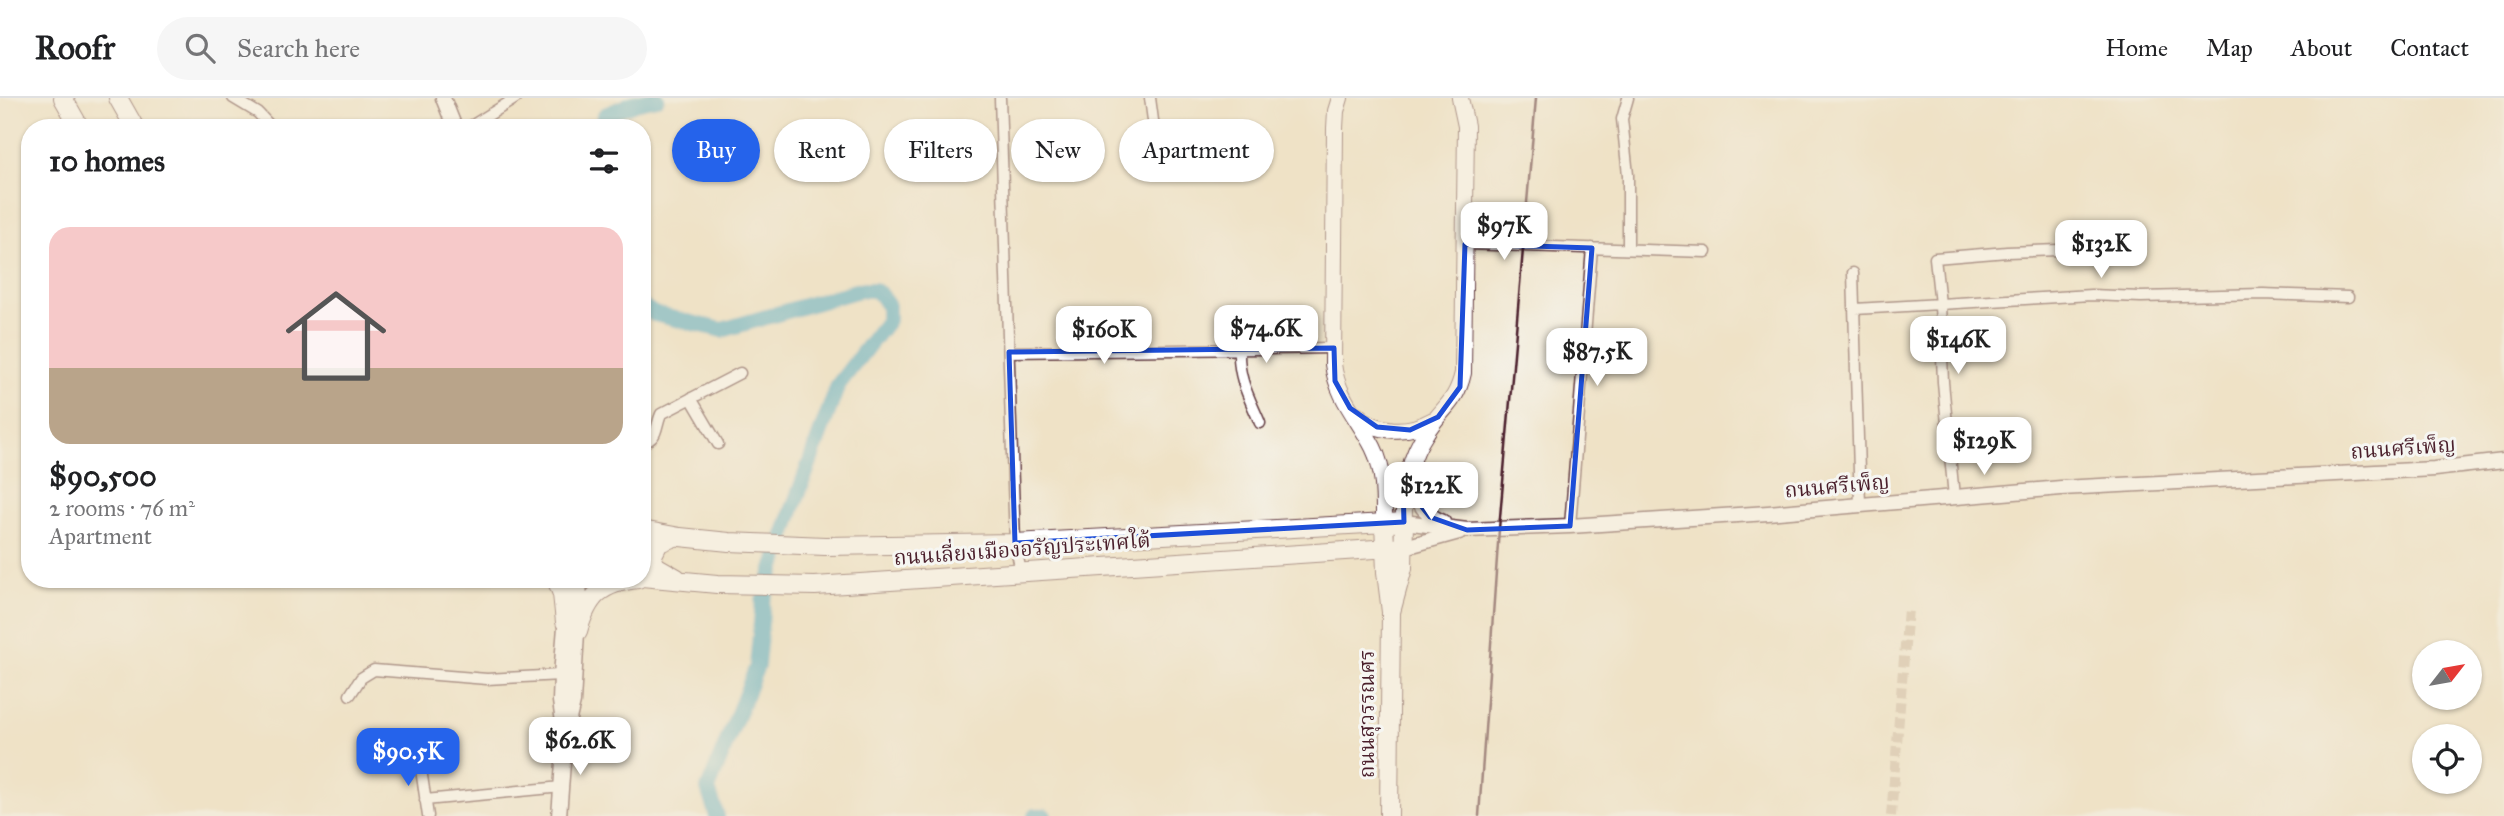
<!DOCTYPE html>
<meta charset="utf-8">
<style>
body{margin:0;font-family:"IM FELL Great Primer","Noto Serif Thai",serif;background:#f6f6f6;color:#202124;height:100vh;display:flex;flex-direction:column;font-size:26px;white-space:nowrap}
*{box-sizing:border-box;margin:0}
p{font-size:23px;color:#757577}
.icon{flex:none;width:38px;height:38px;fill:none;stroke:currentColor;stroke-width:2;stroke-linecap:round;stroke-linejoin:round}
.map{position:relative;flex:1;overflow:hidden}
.side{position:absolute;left:21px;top:21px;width:630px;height:469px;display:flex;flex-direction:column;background:#fff;border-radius:28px;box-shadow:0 2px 5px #0004}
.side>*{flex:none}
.guide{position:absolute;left:672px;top:21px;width:665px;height:63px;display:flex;gap:14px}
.needle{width:46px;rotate:59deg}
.controls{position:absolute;left:2412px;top:542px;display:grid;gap:14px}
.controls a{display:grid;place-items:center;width:70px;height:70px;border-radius:50%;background:#fff;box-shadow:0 2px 5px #0004;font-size:35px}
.price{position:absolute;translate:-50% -60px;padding:0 16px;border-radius:14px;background:#fff;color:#222;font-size:23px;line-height:46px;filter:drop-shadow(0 2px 4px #0008)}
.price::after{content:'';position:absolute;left:50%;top:42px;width:21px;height:16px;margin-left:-10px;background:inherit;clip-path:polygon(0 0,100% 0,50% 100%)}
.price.current{background:#2563eb;color:#fff}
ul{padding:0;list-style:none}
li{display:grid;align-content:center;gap:14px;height:371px;padding:0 28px}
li+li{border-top:2px solid #e0e0e0}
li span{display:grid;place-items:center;height:217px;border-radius:21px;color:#555}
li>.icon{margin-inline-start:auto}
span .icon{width:126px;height:126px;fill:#fffc;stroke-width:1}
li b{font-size:30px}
h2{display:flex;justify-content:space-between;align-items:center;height:84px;padding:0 28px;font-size:30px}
.tag{padding:0 24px;border-radius:32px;background:#fff;box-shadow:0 2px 5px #0004;font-size:24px;line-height:63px}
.tag.current{background:#2563eb;color:#fff}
header{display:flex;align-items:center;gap:42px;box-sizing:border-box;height:98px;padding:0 35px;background:#fff;border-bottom:2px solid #e0e0e0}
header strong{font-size:33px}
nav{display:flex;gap:38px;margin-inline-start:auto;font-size:24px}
.search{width:490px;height:63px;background:#f6f6f6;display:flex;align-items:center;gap:18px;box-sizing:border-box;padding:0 24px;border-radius:38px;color:#757577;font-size:26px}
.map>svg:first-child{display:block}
</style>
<header>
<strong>Roofr</strong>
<div class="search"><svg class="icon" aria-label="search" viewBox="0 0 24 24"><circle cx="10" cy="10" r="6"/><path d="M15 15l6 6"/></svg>Search here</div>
<nav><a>Home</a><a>Map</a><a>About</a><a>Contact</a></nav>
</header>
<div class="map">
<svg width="2504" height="718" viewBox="0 0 2504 718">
<rect width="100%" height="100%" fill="#f6f6f2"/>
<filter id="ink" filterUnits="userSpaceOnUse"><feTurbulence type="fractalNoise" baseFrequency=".0143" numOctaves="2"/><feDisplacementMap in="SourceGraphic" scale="14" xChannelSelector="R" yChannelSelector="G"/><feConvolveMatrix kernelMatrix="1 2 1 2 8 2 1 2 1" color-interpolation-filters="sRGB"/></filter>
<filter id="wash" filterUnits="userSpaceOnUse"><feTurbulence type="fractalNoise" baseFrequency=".00686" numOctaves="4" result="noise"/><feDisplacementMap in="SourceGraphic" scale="28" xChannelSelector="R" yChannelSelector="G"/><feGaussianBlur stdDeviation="1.57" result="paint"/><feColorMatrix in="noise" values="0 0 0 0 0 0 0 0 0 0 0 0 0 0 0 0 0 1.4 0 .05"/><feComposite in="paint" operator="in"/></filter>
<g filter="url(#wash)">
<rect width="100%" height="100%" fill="#efe2c6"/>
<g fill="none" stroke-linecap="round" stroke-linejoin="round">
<path stroke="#47a7c6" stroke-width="16" d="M600,30L605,17L634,5L657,0
M642,208L654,216L722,232L859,192H874L880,196L888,208V222L838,287L792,413L763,503L757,568L708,691L717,718
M1035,718H1044"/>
</g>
</g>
<g filter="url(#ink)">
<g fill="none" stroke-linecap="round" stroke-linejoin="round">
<path stroke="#cebba7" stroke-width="10" stroke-dasharray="10 5" stroke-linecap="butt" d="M1891,718L1908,511"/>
<g stroke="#633c42" stroke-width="13">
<path id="minor" d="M233,0L258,15L272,30
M1000,0L1015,445L1021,474
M1150,0L1154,30L1167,46
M468,30L516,0
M1465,146L1706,154
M1628,151V77L1622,21L1628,0
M1853,175L1860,407
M1855,211L2091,197L2141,199L2263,196L2348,199
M1239,252C1238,281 1249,299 1260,325
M1009,254L1334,250
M691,300L718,346
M642,345C659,340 655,329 661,316L740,275
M1954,399L1943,284L1940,206L1935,160L2007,154L2114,150
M1570,428L1592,150
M350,597L361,580L374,572L487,581L561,577
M419,658L428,718
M425,702L562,689"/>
</g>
<g stroke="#633c42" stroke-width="17">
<path id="secondary" d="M443,0L455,30
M1412,374C1413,397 1420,415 1443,424
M1404,424L1467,432L1570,428L1768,415L2061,390L2434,371L2504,363
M1405,449L1459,434
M567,629L573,604L580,481
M559,718L565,638L560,603L561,577L569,481"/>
</g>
<g stroke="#633c42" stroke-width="18">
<path id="primary" d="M1340,0L1336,13L1335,30L1333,266C1337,299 1358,320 1373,349C1385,373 1384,399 1384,424
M1356,316C1378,336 1408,336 1433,322
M1404,424C1403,392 1408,362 1426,335C1441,310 1456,306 1463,275L1466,28L1460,0"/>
</g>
<g stroke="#633c42" stroke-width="20">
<path id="trunk" d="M63,0L80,30
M118,0L135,30
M1384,424L1386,474L1391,514L1389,718
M642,432L680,439L729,444L825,448L1015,445L1404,424L1403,470L1391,514
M675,439L659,445L652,459L656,468L677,480
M642,479L717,486L815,488L1405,449
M556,481L562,496L565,524
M578,533C588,498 601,485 638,481"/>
</g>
<use href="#minor" stroke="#fff" stroke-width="10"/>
<use href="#secondary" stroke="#fff" stroke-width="14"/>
<use href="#primary" stroke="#fff" stroke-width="16"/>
<use href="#trunk" stroke="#fff" stroke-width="18"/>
<path stroke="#4a1f2b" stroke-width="2.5" d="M1479,718L1499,431L1536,0"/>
</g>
</g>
<path d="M0 0H2504V718H0ZM1465,146L1592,150L1570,428L1467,432L1430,419L1403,385L1404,424L1015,445L1009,254L1334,250L1335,283L1350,310L1377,329L1410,332L1438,319L1460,289Z" fill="#efe2c6" fill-opacity=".55" fill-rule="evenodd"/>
<path fill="none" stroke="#1d4ed8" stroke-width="5" stroke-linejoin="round" d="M1465,146L1592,150L1570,428L1467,432L1430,419L1403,385L1404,424L1015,445L1009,254L1334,250L1335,283L1350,310L1377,329L1410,332L1438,319L1460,289Z"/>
<g text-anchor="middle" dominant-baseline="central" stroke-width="6" stroke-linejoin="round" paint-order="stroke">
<g font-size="21" fill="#4a1f2b" stroke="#f6f6f2">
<text transform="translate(2403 350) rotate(-4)">ถนนศรีเพ็ญ</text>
<text transform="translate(1837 388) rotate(-5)">ถนนศรีเพ็ญ</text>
<text transform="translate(1022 451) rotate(-4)">ถนนเลี่ยงเมืองอรัญประเทศใต้</text>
<text transform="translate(1367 616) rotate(-90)">ถนนสุวรรณศร</text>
</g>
</g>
</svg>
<div class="controls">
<a><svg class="needle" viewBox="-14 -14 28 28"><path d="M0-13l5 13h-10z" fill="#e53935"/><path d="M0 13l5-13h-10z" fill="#757577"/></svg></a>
<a><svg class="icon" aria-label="locate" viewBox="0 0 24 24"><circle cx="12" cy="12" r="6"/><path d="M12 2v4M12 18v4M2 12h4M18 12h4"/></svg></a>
</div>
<b class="price" style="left:1504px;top:164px">$97K</b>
<b class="price" style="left:2101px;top:182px">$132K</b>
<b class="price" style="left:1266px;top:267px">$74.6K</b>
<b class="price" style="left:1104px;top:268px">$160K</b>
<b class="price" style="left:1958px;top:278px">$146K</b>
<b class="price" style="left:1597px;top:290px">$87.5K</b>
<b class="price" style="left:1984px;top:379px">$129K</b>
<b class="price" style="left:1431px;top:424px">$122K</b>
<b class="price" style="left:580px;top:679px">$62.6K</b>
<b class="price current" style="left:408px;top:690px">$90.5K</b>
<div class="guide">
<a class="tag current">Buy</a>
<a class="tag">Rent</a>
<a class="tag">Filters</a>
<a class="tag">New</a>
<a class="tag">Apartment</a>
</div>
<section class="side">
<h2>10 homes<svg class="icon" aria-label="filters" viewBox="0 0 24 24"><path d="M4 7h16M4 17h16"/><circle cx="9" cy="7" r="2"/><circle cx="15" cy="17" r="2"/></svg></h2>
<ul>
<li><span style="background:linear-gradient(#f6c9c9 65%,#b9a48a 0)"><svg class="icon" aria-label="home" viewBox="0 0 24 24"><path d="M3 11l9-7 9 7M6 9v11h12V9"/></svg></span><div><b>$90,500</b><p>2 rooms · 76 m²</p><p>Apartment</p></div></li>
</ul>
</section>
</div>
